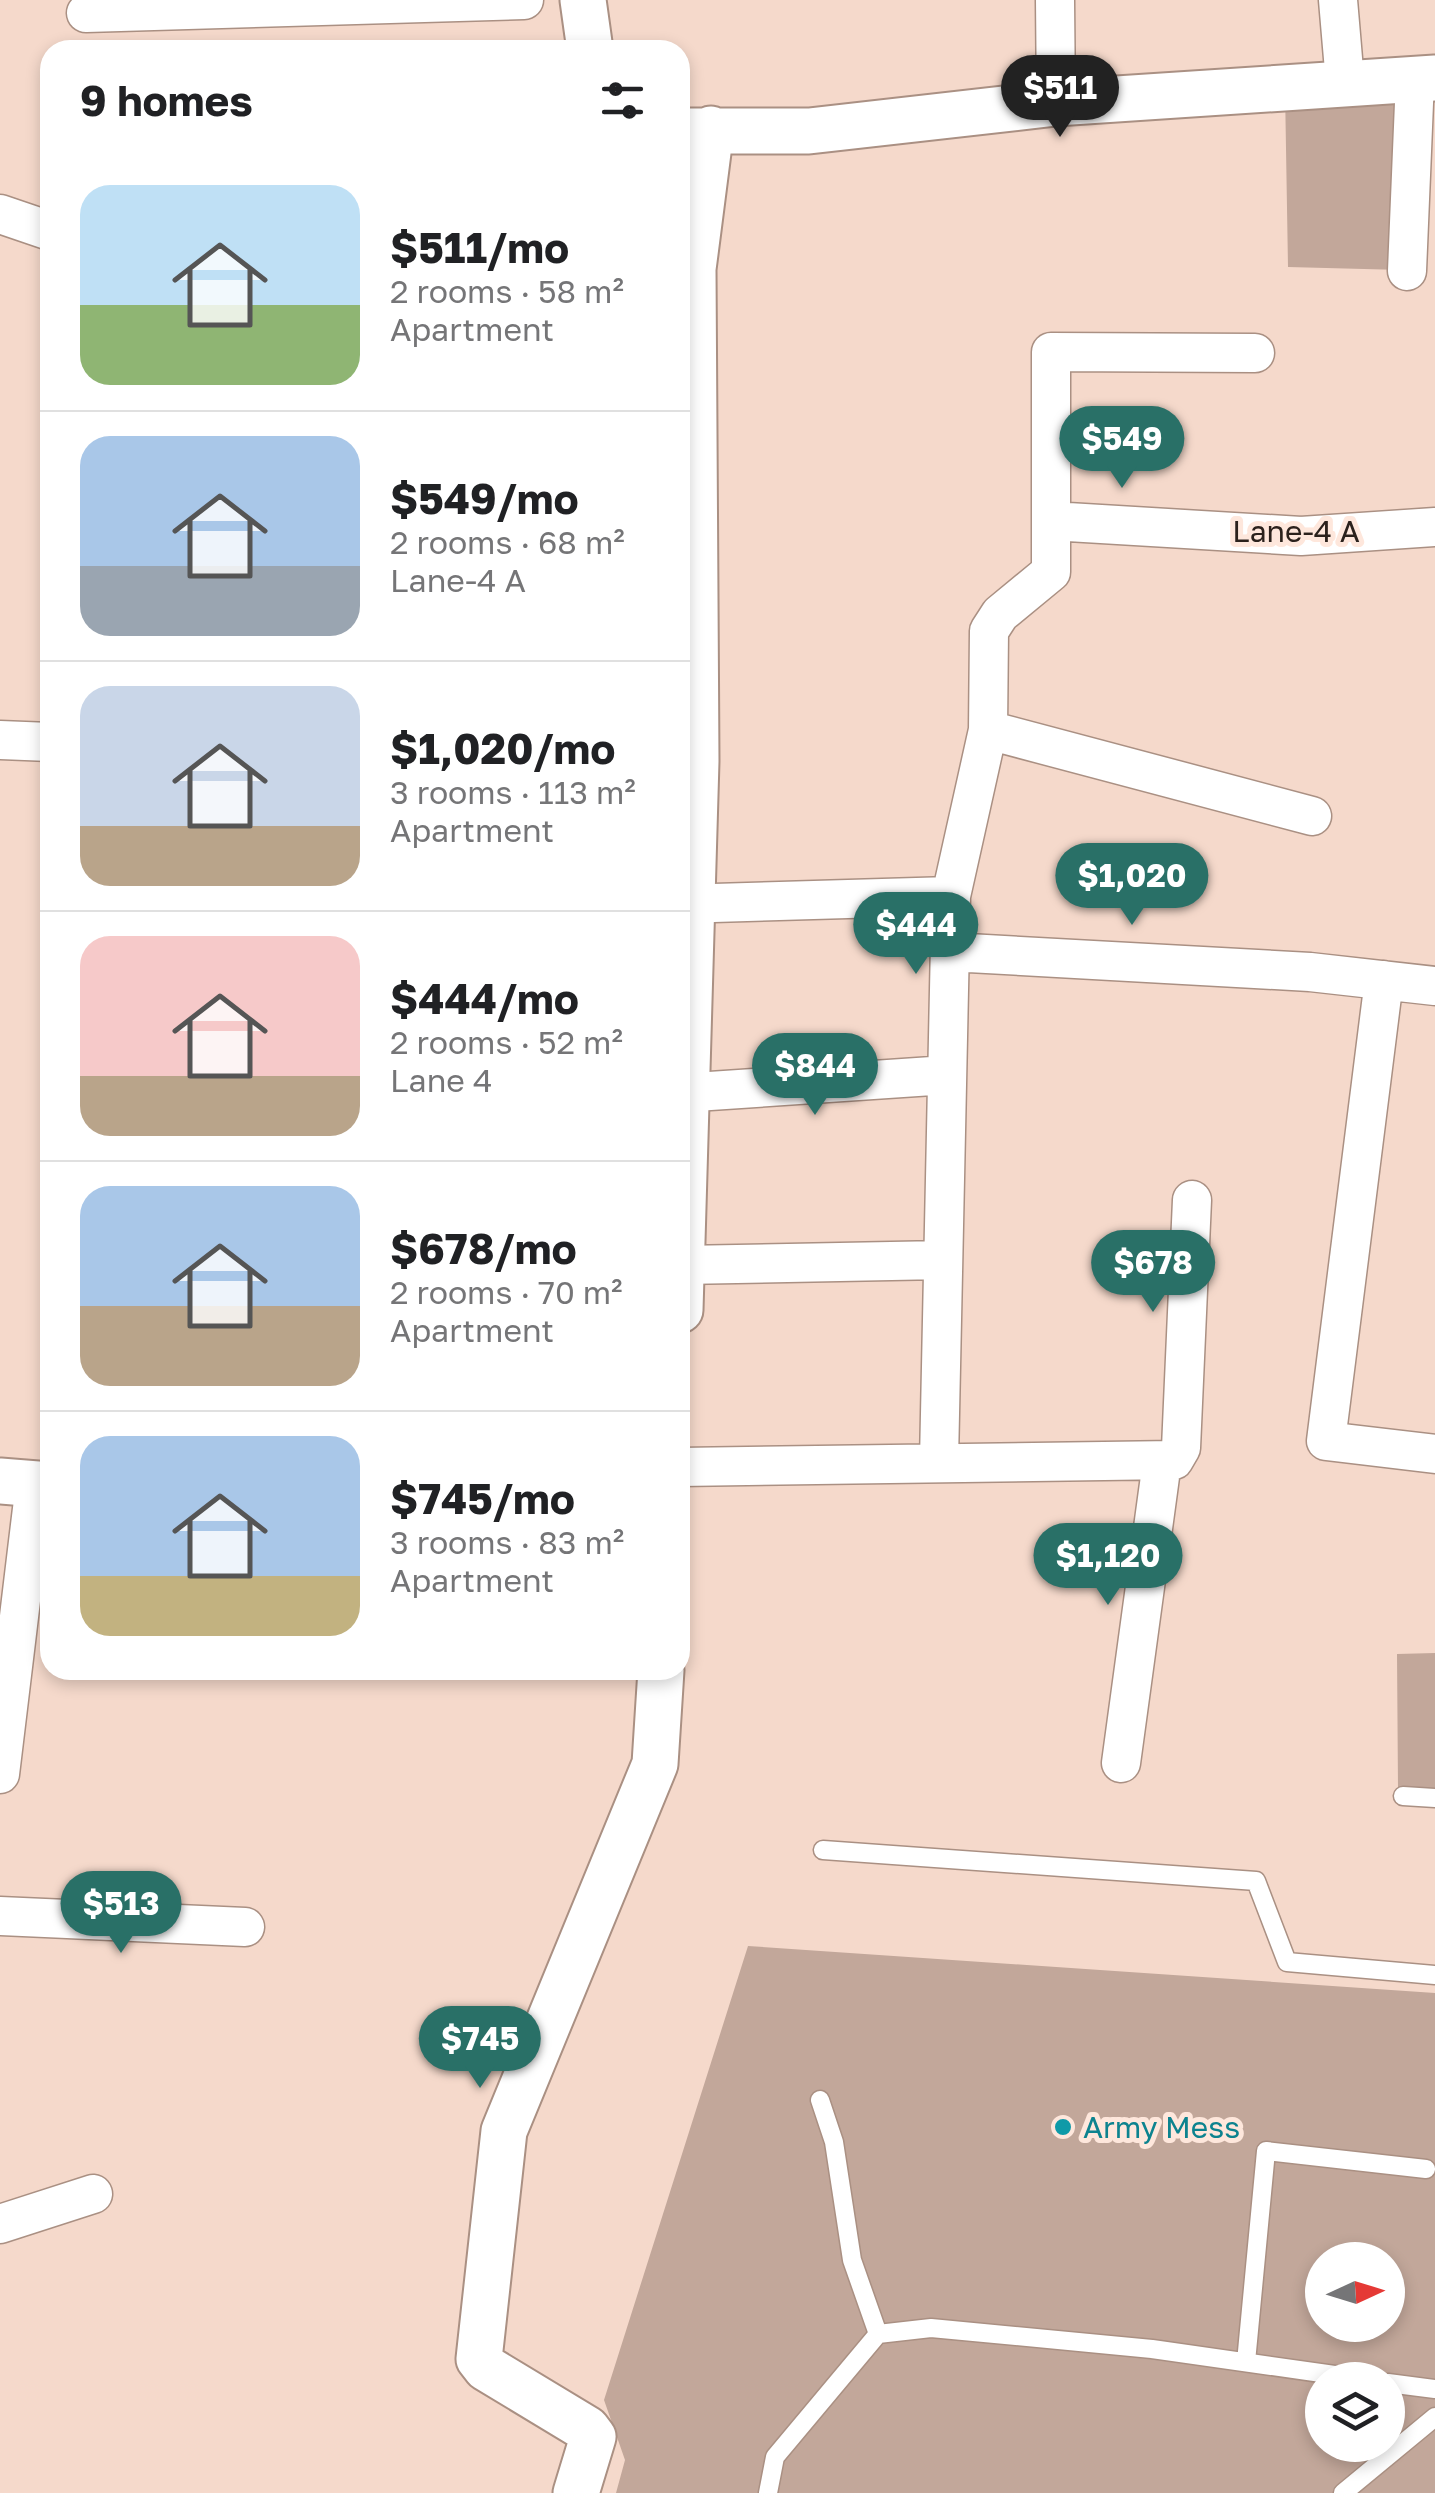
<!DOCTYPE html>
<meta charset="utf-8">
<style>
body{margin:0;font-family:"Golos Text",sans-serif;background:#f2f2f2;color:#202124;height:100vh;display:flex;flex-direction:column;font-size:38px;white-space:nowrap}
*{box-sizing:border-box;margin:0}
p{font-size:32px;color:#757577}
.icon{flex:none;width:55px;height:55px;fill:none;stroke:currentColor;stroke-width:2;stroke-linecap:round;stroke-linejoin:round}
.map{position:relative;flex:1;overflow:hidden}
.sheet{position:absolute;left:40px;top:40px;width:650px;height:1640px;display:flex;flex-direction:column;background:#fff;border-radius:30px;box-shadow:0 5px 15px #0003}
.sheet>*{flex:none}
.needle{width:65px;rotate:86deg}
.fabs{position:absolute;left:1305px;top:2242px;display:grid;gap:20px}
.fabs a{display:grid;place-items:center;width:100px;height:100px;border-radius:50%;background:#fff;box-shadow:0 5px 15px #0003;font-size:50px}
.price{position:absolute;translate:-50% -85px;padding:0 22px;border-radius:35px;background:#297067;color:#fff;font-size:32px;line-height:65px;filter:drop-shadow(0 2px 5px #0008)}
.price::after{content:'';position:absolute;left:50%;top:60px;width:30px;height:22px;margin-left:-15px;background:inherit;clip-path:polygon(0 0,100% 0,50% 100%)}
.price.current{background:#222;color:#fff}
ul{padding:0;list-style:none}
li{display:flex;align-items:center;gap:30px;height:250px;padding:0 40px}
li+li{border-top:2px solid #e0e0e0}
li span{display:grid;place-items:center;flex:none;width:280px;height:200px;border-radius:30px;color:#555}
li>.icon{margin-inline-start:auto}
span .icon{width:120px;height:120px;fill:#fffc;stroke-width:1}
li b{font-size:42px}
h2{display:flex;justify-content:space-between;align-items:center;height:120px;padding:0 40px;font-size:42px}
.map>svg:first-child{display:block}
</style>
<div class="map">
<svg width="1435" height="2493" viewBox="0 0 1435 2493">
<rect width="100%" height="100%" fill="#f5d9cb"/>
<path fill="#c2a79a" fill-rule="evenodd" d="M1408,81L1402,270L1288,267L1285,89Z
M1435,1653V1794L1398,1788L1397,1654Z
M748,1946L1435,1993V2493H616L625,2460L604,2400ZM1322,2260H1388V2325H1322ZM1322,2380H1388V2445H1322Z"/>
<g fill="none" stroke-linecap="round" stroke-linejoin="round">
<g stroke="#aa9083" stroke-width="21">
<path id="service" d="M1403,1796L1435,1798
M823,1850L1256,1881L1287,1962L1435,1975
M820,2100L834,2142L852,2260L878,2334
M1246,2362L1266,2151L1426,2169
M1388,2383L1435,2389
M768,2493L775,2457L878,2334L931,2328L1152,2349L1370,2380
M1343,2493L1435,2417"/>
</g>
<g stroke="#aa9083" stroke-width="41">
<path id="minor" d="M1055,0L1056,103
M1338,0L1345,82
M86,13L524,0
M0,214L50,231
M1407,271L1415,79
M1255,353L1051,352V521L1301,536L1435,527
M988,730L1312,816
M0,740L50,742
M680,904L951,896
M950,952L1310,972L1435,986
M1384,980L1326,1441L1435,1454
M680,1093L947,1075
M682,1265L943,1260
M939,1461L951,896L988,730L989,631L1000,614L1051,572V521
M680,1467L1174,1460L1181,1448L1192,1200
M1121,1763L1162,1462
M0,1774L35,1484
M0,1916L245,1927
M0,2224L93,2194"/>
</g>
<g stroke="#aa9083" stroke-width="49">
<path id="tertiary" d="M583,0L590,50
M682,131H809L1056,103L1435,78
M680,1310L696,761L693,269L711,129
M0,1481L50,1485
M576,2493L593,2437L587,2429L486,2368L479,2359L504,2131L655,1764L661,1670"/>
</g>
<use href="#service" stroke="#fff" stroke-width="18"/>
<use href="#minor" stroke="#fff" stroke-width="38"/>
<use href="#tertiary" stroke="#fff" stroke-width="45"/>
</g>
<circle fill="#0f9aa8" stroke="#fee7dc" stroke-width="4" cx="1063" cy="2127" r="10"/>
<g text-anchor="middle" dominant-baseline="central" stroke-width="10" stroke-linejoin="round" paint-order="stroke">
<g font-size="30" fill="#2b211c" stroke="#fee7dc">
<text x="1296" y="531">Lane-4 A</text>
</g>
<g font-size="30" fill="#0d838f" stroke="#fee7dc" text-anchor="start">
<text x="1083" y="2127">Army Mess</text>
</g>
</g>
</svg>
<div class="fabs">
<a><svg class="needle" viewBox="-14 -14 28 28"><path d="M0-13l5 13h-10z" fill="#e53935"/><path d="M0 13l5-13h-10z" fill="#757577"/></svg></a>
<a><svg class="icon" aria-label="layers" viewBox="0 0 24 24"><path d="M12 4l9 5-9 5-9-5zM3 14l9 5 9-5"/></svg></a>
</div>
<b class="price current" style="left:1060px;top:140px">$511</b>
<b class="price" style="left:1122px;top:491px">$549</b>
<b class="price" style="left:1132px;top:928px">$1,020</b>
<b class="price" style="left:916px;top:977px">$444</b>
<b class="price" style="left:815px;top:1118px">$844</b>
<b class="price" style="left:1153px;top:1315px">$678</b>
<b class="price" style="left:1108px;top:1608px">$1,120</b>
<b class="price" style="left:121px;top:1956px">$513</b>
<b class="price" style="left:480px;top:2091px">$745</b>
<section class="sheet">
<h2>9 homes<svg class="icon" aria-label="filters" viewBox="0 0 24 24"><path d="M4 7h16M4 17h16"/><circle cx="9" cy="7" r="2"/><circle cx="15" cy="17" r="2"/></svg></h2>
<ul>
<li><span style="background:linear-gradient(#bfe0f5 60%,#8fb573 0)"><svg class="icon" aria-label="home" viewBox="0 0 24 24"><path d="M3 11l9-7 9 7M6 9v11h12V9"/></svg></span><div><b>$511/mo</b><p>2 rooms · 58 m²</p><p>Apartment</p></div></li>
<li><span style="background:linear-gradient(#a9c7e8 65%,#9aa5b1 0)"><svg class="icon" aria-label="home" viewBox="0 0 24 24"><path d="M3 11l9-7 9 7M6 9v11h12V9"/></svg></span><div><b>$549/mo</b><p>2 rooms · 68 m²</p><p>Lane-4 A</p></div></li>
<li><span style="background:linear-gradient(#c9d6e8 70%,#b9a48a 0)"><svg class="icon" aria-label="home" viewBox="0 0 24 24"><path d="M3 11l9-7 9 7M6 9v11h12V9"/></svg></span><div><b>$1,020/mo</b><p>3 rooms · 113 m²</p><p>Apartment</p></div></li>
<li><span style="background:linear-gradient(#f6c9c9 70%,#b9a48a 0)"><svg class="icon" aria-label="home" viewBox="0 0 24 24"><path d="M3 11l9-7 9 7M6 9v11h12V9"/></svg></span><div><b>$444/mo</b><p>2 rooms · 52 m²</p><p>Lane 4</p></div></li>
<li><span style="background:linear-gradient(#a9c7e8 60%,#b9a48a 0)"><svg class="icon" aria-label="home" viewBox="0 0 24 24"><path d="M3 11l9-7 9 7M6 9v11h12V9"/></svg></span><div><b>$678/mo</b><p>2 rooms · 70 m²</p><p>Apartment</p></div></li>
<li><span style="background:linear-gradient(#a9c7e8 70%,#c2b280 0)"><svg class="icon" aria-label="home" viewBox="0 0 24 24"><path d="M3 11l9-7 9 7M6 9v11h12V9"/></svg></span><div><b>$745/mo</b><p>3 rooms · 83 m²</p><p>Apartment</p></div></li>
</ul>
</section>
</div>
